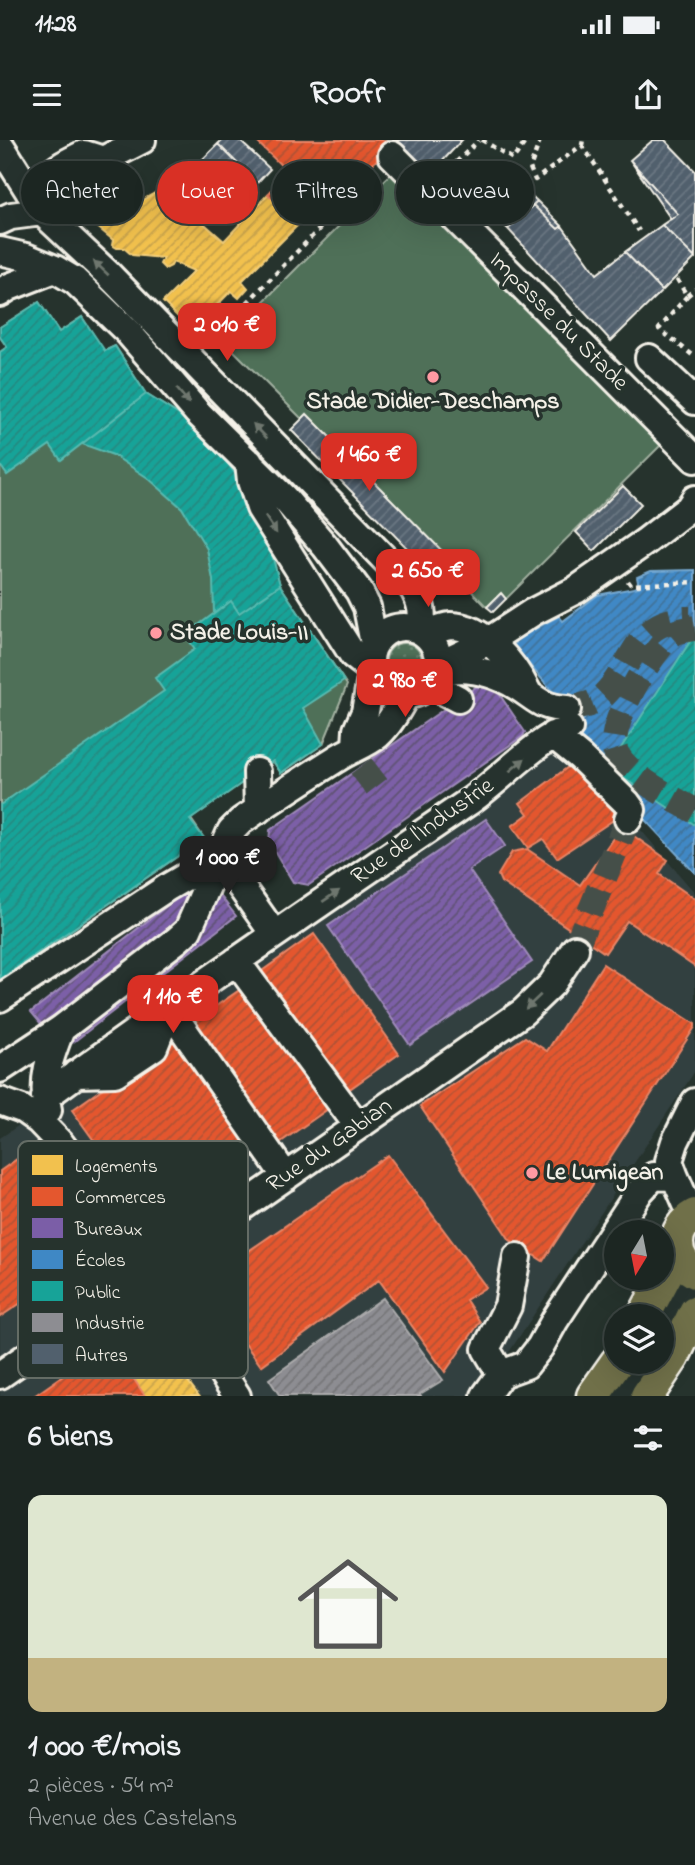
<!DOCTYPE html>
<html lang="fr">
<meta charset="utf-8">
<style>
body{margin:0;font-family:"Indie Flower",sans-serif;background:#252e2a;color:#f1f3f6;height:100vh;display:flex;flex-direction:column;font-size:26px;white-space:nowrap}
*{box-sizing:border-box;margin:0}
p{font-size:23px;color:#a0a5a5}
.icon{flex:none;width:38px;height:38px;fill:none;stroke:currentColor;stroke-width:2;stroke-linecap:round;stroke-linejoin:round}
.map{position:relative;height:1256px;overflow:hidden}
.details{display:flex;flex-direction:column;background:#1c2622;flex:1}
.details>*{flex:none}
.guide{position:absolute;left:21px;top:21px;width:654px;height:63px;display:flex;gap:14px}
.needle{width:46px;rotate:190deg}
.controls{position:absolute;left:604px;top:1080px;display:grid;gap:14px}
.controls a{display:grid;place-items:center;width:70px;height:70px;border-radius:50%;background:#1c2622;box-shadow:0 7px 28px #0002,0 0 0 2px #3a4340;font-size:35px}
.price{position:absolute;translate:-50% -60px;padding:0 16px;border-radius:14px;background:#d93025;color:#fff;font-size:23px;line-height:46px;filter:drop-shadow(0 2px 4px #0008)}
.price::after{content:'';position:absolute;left:50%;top:42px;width:21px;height:16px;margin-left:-10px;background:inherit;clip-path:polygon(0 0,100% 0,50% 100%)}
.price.selected{background:#222;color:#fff}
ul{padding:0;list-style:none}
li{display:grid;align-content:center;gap:14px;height:371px;padding:0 28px}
li span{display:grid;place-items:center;height:217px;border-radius:14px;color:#555}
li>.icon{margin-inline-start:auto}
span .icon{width:126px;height:126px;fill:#fffc;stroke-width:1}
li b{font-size:30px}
h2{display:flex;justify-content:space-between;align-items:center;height:84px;padding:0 28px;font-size:30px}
.tag{padding:0 24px;border-radius:32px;background:#1c2622;box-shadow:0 7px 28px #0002,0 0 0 2px #3a4340;font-size:24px;line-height:63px}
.tag.selected{background:#d93025;color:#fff}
.status{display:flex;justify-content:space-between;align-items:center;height:49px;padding:0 35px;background:#1c2622;direction:ltr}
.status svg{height:19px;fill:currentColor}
header{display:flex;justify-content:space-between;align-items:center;height:91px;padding:0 28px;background:#1c2622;font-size:32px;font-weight:700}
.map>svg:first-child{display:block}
</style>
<div class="status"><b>11:28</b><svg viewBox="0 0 49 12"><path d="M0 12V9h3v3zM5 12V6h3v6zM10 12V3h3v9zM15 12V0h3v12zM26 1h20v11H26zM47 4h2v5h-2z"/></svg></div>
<header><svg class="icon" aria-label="menu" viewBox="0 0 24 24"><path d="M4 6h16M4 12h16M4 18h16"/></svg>Roofr<svg class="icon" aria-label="share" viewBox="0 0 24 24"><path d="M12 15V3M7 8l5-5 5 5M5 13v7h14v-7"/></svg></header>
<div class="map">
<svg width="695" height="1256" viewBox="0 0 695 1256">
<defs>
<pattern id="grass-dots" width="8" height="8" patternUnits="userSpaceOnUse" patternTransform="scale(1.75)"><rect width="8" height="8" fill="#4f7059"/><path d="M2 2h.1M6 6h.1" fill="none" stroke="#698571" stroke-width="1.8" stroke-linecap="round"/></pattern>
<pattern id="homes-hatch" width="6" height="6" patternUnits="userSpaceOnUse" patternTransform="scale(1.75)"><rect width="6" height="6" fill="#f2c14e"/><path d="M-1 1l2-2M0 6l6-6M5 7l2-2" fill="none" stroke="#c8a34c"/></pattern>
<pattern id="shops-hatch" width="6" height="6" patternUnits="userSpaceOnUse" patternTransform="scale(1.75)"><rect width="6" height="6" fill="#e4572e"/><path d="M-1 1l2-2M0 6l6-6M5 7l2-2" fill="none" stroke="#ae5236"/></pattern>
<pattern id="offices-hatch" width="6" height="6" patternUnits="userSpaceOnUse" patternTransform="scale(1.75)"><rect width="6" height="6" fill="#7b5ea7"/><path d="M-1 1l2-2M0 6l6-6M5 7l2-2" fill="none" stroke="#605272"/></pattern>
<pattern id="schools-hatch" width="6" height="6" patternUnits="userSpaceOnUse" patternTransform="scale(1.75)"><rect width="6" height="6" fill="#3f88c5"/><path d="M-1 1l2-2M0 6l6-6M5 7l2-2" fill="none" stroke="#427299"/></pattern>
<pattern id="public-hatch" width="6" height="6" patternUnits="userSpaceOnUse" patternTransform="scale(1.75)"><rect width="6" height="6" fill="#17a398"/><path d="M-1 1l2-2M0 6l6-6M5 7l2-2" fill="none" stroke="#26887f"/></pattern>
<pattern id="industry-hatch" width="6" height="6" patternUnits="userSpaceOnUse" patternTransform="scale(1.75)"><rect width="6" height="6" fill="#8d8d92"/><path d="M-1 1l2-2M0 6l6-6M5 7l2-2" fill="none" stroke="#757577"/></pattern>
<pattern id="building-hatch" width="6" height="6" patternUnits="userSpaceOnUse" patternTransform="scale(1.75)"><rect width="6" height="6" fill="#51606d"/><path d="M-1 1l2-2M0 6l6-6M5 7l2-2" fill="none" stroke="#6b7782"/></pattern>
</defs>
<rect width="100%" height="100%" fill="#26332d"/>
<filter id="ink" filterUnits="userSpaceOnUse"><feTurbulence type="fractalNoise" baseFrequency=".0143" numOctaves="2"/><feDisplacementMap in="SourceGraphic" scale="14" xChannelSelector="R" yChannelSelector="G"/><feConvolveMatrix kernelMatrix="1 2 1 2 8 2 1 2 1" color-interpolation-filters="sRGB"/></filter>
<g filter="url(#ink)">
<path fill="#334040" d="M561,597L695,753V931L480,1256H0V998L59,958Z"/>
<path fill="url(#grass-dots)" stroke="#a2b0a0" stroke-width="2" d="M386 521a18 18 0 1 1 36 0a18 18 0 1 1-36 0Z"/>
<path fill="#4f7059" stroke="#a2b0a0" stroke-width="2" d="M391,34L408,39L667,299L506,459L500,454L487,467L447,426L452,421L307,274L302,279L224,201Z
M39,162L59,192L82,177L104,211L115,206L146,254L198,287L232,326L265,388L280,445L347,545L323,604L281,633L273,621L191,679L204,698L0,839V212L7,207L0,197V187Z"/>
<path fill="url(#homes-hatch)" stroke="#f3cf7c" stroke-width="2" d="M164,48L224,101L268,54L298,85L242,141L248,148L239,158L231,151L192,191L163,162L194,131L173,122L171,126L165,129L160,124L163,118L132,115L124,108H117L112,105L113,100L96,86Z
M143,1181L199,1256H145L110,1203Z"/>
<path fill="url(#shops-hatch)" stroke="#e98566" stroke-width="2" d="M255,0H391L394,3L338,58L331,51L298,85L268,54L288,32Z
M576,621L625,672L557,718L543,699L528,708L512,686L528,674L520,663Z
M621,687L668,720L659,734L695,759V827L627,781L605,813L501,742L498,735L512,712L527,709L580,745Z
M314,794L399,914L344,953L259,833Z
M603,824L695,884V887L543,1121L510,1100L420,966L525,897L547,911Z
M244,847L328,969L275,1006L191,883Z
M177,896L255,1006L151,1080L72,970Z
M24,1014L93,1115L0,1177V1031Z
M388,1015L486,1147L466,1160L480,1182L445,1232L379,1140L261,1226L202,1143Z
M110,1203L145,1256H34Z"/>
<path fill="url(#offices-hatch)" stroke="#9f8aba" stroke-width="2" d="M486,540L491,542L525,592L523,596L309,745L293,742L269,702L270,690Z
M486,679L505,706L469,730L532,822L410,905L328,786Z
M205,736L236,776L63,910L31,872Z"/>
<path fill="url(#schools-hatch)" stroke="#75a8d0" stroke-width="2" d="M695,430V733L567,597L585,578L563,555L553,552L514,507L516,499L559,476L563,481L598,455L639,447L637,437L651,431Z"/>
<path fill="url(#public-hatch)" stroke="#59bab0" stroke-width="2" d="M39,162L59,192L82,177L105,211L115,206L146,254L61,320L50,305L7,335L0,325V212L7,207L0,197V187Z
M146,254L198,287L215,306L244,346L265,388L280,445L239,473L231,461L214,474L213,440L207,409L182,368L148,338L113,315L82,304Z
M280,445L344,541L303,568L323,604L281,633L273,621L190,680L204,698L0,839V665L164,551L155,538L195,509L185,495L231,461L239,473Z
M695,494V685L608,628Z"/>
<path fill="url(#industry-hatch)" stroke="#acabac" stroke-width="2" d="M383,1158L443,1240L420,1254L421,1256H280L269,1239Z"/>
<path fill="url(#building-hatch)" stroke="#f4f1e8" stroke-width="2" d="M222,0H239L270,29L257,43L218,4Z
M391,0H462L428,37Z
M653,0H665L695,31V118L662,85L678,74L630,20Z
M218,4L257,43L220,81L206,69L222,52L213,45L201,21Z
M630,20L678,74L671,79Z
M478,25L491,37L501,27L537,61L508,89L461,41Z
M537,61L562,86L558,89L533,65Z
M533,65L558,89L562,86L597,134L625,112L662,151L611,201L508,89Z
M662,85L695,118L662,151L625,112Z
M307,274L452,421L443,431L407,408L291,290Z
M623,346L641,364L594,411L576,392Z
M501,453L506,459L493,472L487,467Z"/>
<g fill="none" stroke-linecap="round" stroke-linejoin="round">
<path stroke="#455049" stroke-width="26" stroke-dasharray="26 13" stroke-linecap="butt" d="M695,488C689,489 680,490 674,493C653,508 607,584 615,610C624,635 673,658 695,671
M567,569C579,567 593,565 603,556C635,526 634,478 690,479
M361,626L383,655
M575,809L628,679"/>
<g stroke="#f4f1e8" stroke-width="32">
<path id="minor" d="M2,8L42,72L108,134L413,448C422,463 423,474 421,491
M392,15L695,319
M103,20L84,14C48,32 46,33 42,72L103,20L142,0
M0,81L11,76L42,72
M0,111L26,117L55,129L75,141L128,192L197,272L284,358L325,406L359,451L367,467L374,504
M0,153L9,147L55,129
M649,218L695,261
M249,322L251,341L260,368L353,515L371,529
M370 521a34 34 0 1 1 68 0a34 34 0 1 1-68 0Z
M425,494C433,491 442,487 451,486C484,486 514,524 527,551
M439,525L487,502L533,472L576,450L645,402L689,368L695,359
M439,532C467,525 493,532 518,547C538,560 541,567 567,569
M430,544L458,559
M553,595L580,617L627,663L632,670L628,679
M356,606L357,590L365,572L372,533
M257,632L258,670
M218,718L229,730L274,794
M236,821L358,986
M0,858L168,747L218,718
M169,869L286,1037
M0,929L61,889L177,800L188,790L231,691L241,681C272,660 304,639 336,619C349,610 366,605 378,595C390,584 398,569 406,555
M76,934L115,933L154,907L169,869
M45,957C183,856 325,760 467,663C497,643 538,598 569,588
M0,961L22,969L39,981L61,1004L153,1127L237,1256
M48,970C41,940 50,916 61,889
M675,1037L669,1021L675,1002L695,962
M662,1182L670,1167L695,1138
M501,1234L486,1209L508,1166L517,1117
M0,1235L523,872L552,844L575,809
M485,1256L501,1234L526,1225L540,1207L555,1180L640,1051L654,1036L675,1037L692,1076
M616,1256L637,1222"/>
</g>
<g stroke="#f4f1e8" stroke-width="37">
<path id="major" d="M695,1075C671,1088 671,1118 695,1132
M644,1176L678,1112
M593,1256L617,1222
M647,1256L673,1217L695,1172"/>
</g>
<path stroke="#f4f1e8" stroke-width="4.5" stroke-dasharray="5 5" stroke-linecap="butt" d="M482,0L513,19L527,0
M540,0L530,28L535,40L582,5L583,0
M582,5L639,91
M442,36L479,0
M677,139L687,156L695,149
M687,156L659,189L695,217
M240,170L376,31
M628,441L631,445L695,442"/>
<use href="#minor" stroke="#26332d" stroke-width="26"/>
<use href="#major" stroke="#70704a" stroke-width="32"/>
</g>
<defs><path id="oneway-solid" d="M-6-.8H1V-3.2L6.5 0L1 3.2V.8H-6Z" transform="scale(1.75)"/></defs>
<g fill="#6e766e">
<use href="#oneway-solid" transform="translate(101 128) rotate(-137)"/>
<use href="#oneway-solid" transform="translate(183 256) rotate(50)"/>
<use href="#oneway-solid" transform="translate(260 291) rotate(-134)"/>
<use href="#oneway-solid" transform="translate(271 385) rotate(56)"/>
<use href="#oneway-solid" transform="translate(517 625) rotate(-40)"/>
<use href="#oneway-solid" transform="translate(331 756) rotate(-34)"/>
<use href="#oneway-solid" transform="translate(533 862) rotate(137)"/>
</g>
</g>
<g fill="#ff9aa2" stroke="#26332d" stroke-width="2.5">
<circle cx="433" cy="237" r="7"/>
<circle cx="156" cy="493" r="7"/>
<circle cx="532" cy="1033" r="7"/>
</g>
<g text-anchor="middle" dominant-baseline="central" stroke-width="7" stroke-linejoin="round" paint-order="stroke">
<g font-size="24" fill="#f4f1e8" stroke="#26332d">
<text transform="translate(558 182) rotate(45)">Impasse du Stade</text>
<text transform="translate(423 692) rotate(-35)">Rue de l'Industrie</text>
<text transform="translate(330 1006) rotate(-35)">Rue du Gabian</text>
</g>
<g font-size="24" font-weight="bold" fill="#f4f1e8" stroke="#26332d" text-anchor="start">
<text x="433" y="262" text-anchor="middle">Stade Didier-Deschamps</text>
<text x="170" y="493">Stade Louis-II</text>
<text x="546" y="1033">Le Lumigean</text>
</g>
</g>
<rect x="18" y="1001" width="230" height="237" rx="10" fill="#26332d" stroke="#646c65" stroke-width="2"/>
<rect x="32" y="1015" width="31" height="20" fill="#f2c14e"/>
<rect x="32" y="1047" width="31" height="19" fill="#e4572e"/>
<rect x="32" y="1078" width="31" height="20" fill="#7b5ea7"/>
<rect x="32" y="1110" width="31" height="19" fill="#3f88c5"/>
<rect x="32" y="1141" width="31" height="20" fill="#17a398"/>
<rect x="32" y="1173" width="31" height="19" fill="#8d8d92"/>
<rect x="32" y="1204" width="31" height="20" fill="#51606d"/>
<g font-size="19" fill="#f4f1e8">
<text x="75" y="1032">Logements</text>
<text x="75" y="1063">Commerces</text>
<text x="75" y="1095">Bureaux</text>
<text x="75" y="1126">Écoles</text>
<text x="75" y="1158">Public</text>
<text x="75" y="1189">Industrie</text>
<text x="75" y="1221">Autres</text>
</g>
</svg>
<div class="controls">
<a><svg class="needle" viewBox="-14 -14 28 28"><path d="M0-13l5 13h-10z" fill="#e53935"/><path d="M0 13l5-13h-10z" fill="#a0a5a5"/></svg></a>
<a><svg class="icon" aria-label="layers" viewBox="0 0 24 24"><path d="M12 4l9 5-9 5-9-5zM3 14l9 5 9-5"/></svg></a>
</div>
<b class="price" style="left:227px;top:223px">2 010 €</b>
<b class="price" style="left:369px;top:353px">1 460 €</b>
<b class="price" style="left:428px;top:469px">2 650 €</b>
<b class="price" style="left:405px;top:579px">2 980 €</b>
<b class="price selected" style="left:228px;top:756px">1 000 €</b>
<b class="price" style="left:173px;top:895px">1 110 €</b>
<div class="guide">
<a class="tag">Acheter</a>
<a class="tag selected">Louer</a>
<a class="tag">Filtres</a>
<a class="tag">Nouveau</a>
</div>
</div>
<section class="details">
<h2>6 biens<svg class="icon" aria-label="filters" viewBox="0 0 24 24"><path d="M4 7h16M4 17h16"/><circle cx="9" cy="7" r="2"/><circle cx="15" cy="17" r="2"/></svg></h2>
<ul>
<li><span style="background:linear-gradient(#dfe7d0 75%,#c2b280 0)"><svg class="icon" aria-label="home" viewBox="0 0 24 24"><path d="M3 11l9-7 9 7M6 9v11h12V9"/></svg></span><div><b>1 000 €/mois</b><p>2 pièces · 54 m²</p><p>Avenue des Castelans</p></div></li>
</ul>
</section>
